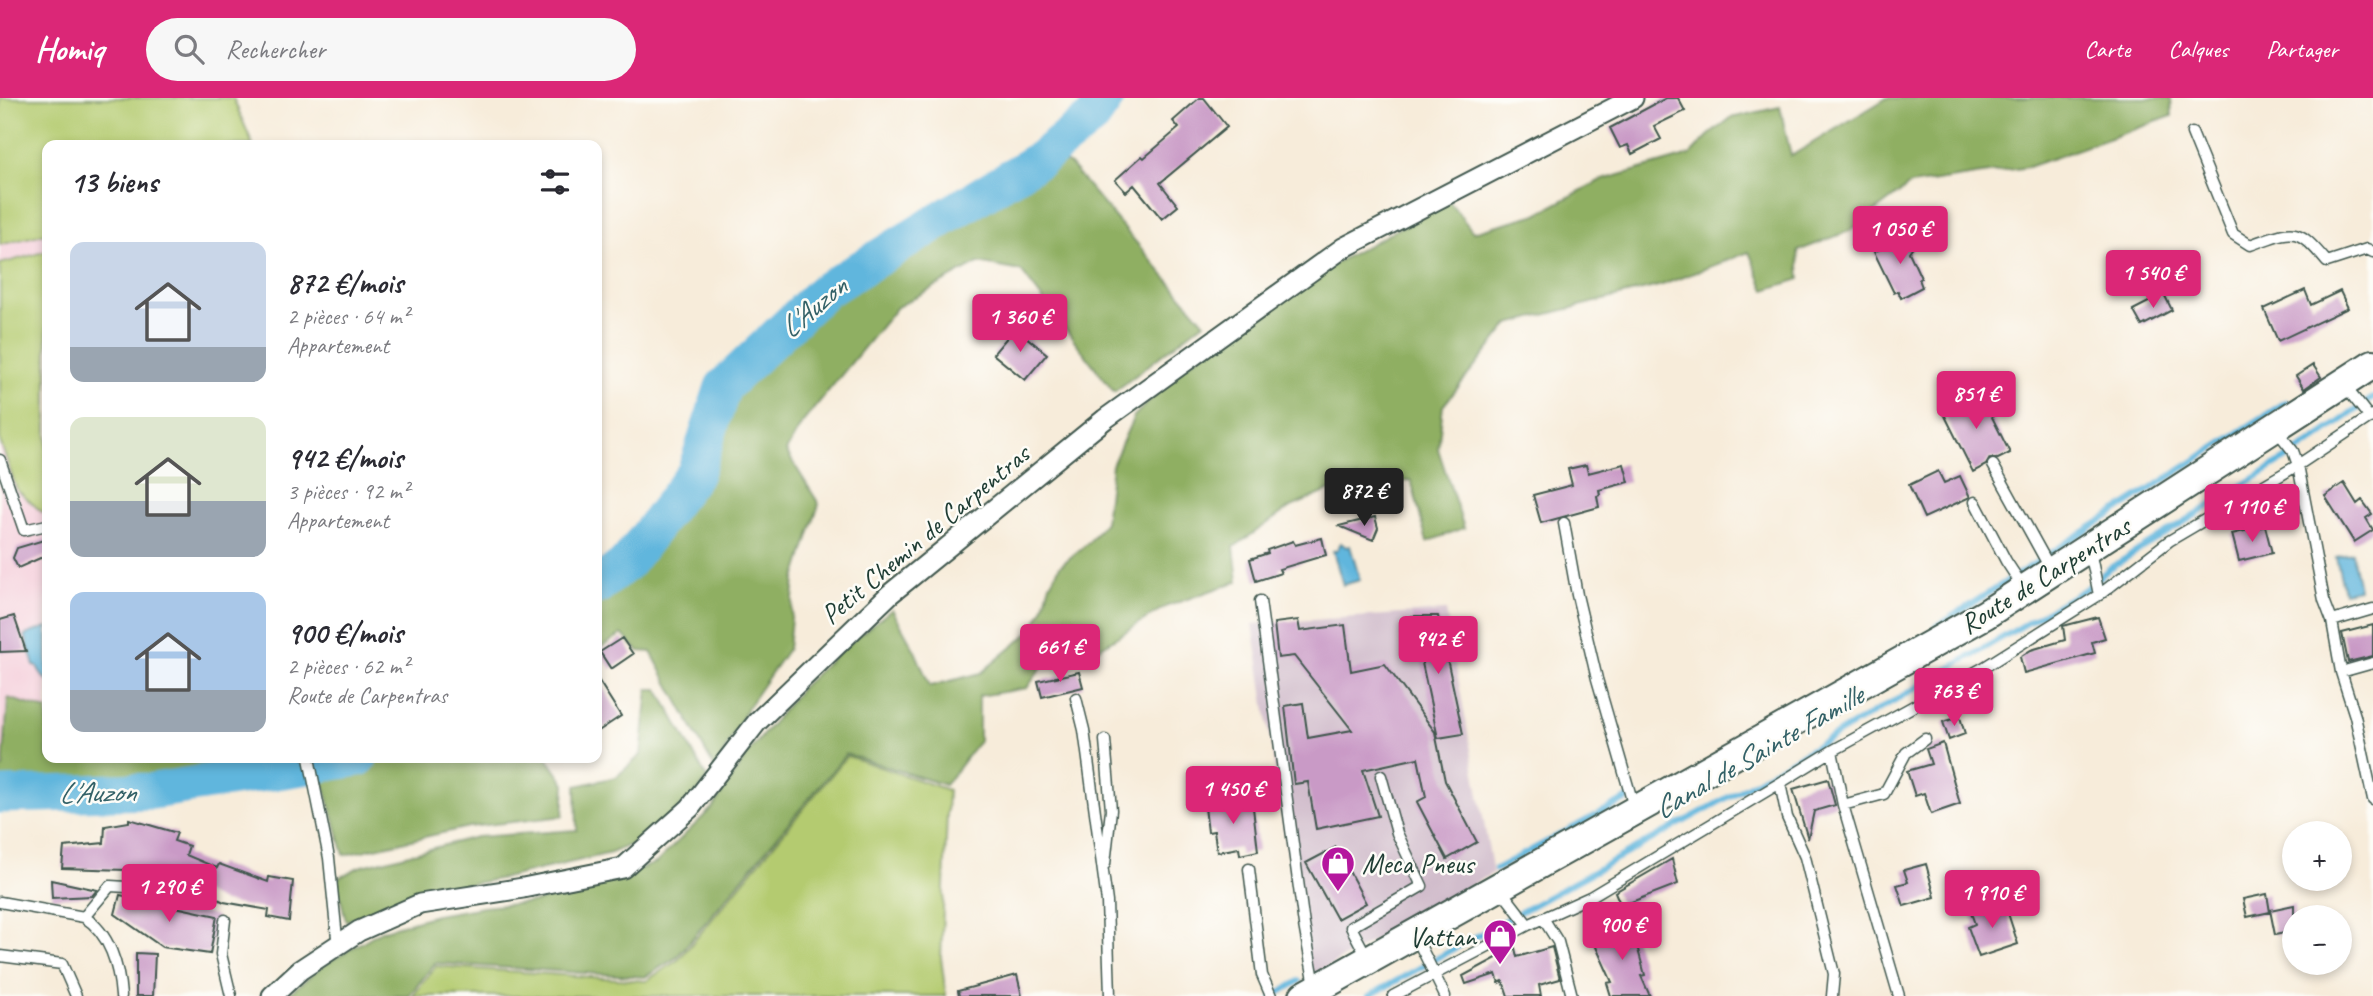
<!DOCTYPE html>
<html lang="fr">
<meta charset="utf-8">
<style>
body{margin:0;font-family:Caveat,sans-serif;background:#f7f7f7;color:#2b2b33;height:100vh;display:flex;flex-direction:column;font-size:26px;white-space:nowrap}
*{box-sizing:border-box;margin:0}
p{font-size:23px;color:#7c7c81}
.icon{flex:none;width:38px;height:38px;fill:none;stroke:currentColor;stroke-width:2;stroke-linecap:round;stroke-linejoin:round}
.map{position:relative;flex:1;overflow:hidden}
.panel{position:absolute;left:42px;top:42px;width:560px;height:623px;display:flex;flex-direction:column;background:#fff;border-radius:14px;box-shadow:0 4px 10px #0003}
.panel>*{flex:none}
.controls{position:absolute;left:2282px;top:723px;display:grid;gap:14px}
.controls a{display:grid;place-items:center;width:70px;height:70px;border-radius:50%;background:#fff;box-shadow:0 4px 10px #0003;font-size:35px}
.price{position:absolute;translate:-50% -60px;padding:0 16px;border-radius:7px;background:#db2777;color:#fff;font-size:23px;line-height:46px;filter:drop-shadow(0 2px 4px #0008)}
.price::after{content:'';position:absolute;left:50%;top:42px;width:21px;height:16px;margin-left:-10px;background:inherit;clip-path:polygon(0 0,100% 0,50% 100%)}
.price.selected{background:#222;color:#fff}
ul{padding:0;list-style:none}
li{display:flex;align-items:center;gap:21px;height:175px;padding:0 28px}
li span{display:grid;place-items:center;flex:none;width:196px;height:140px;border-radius:14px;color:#555}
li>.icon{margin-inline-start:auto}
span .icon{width:84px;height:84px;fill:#fffc;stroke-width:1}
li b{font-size:30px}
h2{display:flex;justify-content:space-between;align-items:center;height:84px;padding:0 28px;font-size:30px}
header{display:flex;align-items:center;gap:42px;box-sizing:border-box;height:98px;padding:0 35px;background:#db2777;color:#fff}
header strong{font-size:33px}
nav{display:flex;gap:38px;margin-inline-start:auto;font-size:24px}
.search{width:490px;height:63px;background:#f7f7f7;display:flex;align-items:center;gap:18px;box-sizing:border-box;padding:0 24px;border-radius:38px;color:#7c7c81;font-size:26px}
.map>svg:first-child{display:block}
</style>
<header>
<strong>Homiq</strong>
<div class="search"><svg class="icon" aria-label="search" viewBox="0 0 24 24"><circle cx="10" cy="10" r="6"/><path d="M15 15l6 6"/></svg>Rechercher</div>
<nav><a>Carte</a><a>Calques</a><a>Partager</a></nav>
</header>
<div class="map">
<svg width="2373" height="898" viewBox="0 0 2373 898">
<rect width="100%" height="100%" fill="#fdfcf7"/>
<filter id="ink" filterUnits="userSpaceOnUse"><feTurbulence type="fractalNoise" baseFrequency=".0143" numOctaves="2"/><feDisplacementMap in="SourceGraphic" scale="14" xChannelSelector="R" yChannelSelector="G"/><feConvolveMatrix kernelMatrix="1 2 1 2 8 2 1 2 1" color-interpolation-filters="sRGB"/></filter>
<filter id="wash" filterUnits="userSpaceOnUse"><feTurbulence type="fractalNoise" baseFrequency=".00686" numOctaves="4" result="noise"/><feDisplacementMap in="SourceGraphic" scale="28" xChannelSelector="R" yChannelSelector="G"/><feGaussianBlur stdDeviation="1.57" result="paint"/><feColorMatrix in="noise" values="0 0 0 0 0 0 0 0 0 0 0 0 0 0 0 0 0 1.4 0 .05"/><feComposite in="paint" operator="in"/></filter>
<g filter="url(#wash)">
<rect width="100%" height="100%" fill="#f7ecda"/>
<path fill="#f5cfdc" d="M0,0H234L254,47H47V612L8,600L3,670H0Z"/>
<path fill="#d1bdcc" d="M1446,513L1493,775L1306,881L1253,526Z"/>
<path fill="#b4cb70" stroke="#6a8452" stroke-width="2" d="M0,0H233L253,47H47V135L0,147Z
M47,153V415H43L17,392L0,343V166Z
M847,658L948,692L941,860L946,898H413L436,868L646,883L679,861Z"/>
<path fill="#8faf62" stroke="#57764b" stroke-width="2" d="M1887,0H2171L2172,18L2028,69L1910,87L1849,133L1798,153L1800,181L1765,192L1749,154L1662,187L1509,226L1443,308L1438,351L1464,430L1427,444L1411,382L1393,386L1358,380L1289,410L1234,449L1238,483L1165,509L1093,554L1048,560L1027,590L979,598V643L945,687L846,656L677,859L645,879L435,865L409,898H286L324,867L381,833L436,817L483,809L535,804L597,787L656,765L713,709L749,654L802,589L840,553L892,511L915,553L930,588L981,575L1031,533L1043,511L1050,486L1060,468L1089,444L1105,424L1112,367L1134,318L1185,268L1337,164L1449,103L1473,134L1537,116L1599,83L1690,57L1708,38L1731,20L1780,9L1791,58Z
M1053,56L1070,67L1204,224L1114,294L1021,173L978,165L897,209L802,325L786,353L819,406L795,481L788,551L749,607L715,671L651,554L638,553L622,536L597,552V501L635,472L704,381L730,297L750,282L831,202L1044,65Z
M648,591H658L707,680L700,691L646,740L611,755L509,779L432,793L346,823L336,781L359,769L476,739L577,732L576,688L616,679L641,657Z
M8,600L47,612V660H547L565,686L563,718L469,729L344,757L321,676L168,698H0V670H3Z"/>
<path fill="#61b6dd" stroke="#407a88" stroke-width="2" d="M1341,445L1346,449L1350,448L1360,482L1343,487L1333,453L1337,452Z
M2352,455L2359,491L2344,494L2336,459Z
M47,529V582L43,579L37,568H34L25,537Z"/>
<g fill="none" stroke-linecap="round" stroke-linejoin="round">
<path stroke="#61b6dd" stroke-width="6" d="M1937,528L2286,304
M1496,771L1634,697
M1273,898L1299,883
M1369,898L1741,692L2087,490L2110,470L2303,350L2373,300"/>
<path stroke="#61b6dd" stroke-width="37" d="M597,488L628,464L695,375L723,289L824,193L1040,61L1093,19L1106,0
M0,697L153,693L359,660"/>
</g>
<g id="blocks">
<path fill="#c99ac6" d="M1199,0H1204L1227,29L1160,85L1178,108L1162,121L1134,87L1126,94L1115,82L1142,58L1144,60L1179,30L1173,23Z
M1666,0H1678L1685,13L1654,28L1661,41L1632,56L1628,47L1620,50L1610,30Z
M1902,140H1919L1909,154L1921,180L1919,181L1922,189L1901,200L1898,193L1894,195L1874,154Z
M2305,192L2311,207L2340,193L2348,210L2278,243L2264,211Z
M2164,196L2172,212L2142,228L2133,212Z
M1015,230L1047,256L1025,282L993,256Z
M2313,267L2321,279L2304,291L2296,278Z
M1979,293L2010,355L1998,361L1990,360L1986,367L1973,374L1942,312Z
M1624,366L1629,384L1599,392L1600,397L1597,398L1599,409L1541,425L1533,397L1572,387L1568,371L1586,367L1588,375Z
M1938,373L1944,385L1960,378L1970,399L1924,420L1909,387Z
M2344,385L2357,406L2362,402L2372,416L2366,420L2373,432L2354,444L2325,398Z
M1375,419L1378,430L1373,442L1339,428Z
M2265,428L2272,455L2239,463L2232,436Z
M1322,440L1326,457L1279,471L1281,475L1256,483L1250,461L1268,455L1267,452L1293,443L1295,447Z
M47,441V457L18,470L13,460L17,450Z
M14,518L26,553L0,554V522Z
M1412,518H1438L1463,636L1438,640Z
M2098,519L2105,540L2092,544L2095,555L2024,575L2020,559L2031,552L2065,542L2063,528Z
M1298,522L1300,533L1345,527L1351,573L1385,566L1435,634L1445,683L1477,744L1447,761L1417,704L1426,699L1418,660L1363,672L1378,718L1316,731L1308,684L1294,686L1285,608L1303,605L1308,640L1352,632L1294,558L1278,560L1274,525Z
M2373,527V558L2348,564L2342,535Z
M622,540L633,556L611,571L600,554Z
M1079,574L1083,589L1042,599L1038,583Z
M597,580L621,618L597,634Z
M1960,619L1965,636L1949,642L1943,624Z
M1943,645L1960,706L1931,716L1924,695L1915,698L1907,673L1931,666L1926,651Z
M1828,681L1835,707L1814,713L1808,741L1793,691Z
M1252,701L1258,753L1240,757L1239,750L1217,754L1214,733L1208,734L1205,709Z
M129,721L177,735L174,743L189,748L186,757L217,770L219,766L268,784L269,779L293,783L289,823L268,819L269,812L224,804L160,773L62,770L64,749L104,745L105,728L129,724Z
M1336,749L1366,805L1337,821L1306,765Z
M1672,761L1678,786L1621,808L1615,794Z
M1926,766L1935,799L1904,808L1897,787L1908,784L1904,772Z
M51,782L97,792L92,798L52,800Z
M2267,796L2270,814L2247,819L2243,801Z
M120,797L217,818L210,856L162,849L115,816Z
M2004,803L2018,846L1979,859L1968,829L1975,826L1971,815Z
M2294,807V833L2275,837L2270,812Z
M1627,825L1637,848L1645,877L1641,878L1650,898H1611L1607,885L1612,884L1592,840Z
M1552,849L1560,881L1539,887L1541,898H1508L1503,883L1499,885L1496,876L1466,886L1463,878L1515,850L1517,859Z
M136,855L155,856L153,898H136Z
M1017,877L1022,898H959L958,893Z"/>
</g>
</g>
<g filter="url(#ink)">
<use href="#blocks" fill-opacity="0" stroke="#3f574d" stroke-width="2"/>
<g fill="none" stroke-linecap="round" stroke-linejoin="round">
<g stroke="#3f574d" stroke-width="13">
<path id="lane" d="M2192,35L2233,136L2250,147C2294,132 2295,126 2327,164L2367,151L2373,154
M2344,287L2370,320
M2277,333L2293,353L2298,367L2324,502L2332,523L2341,574L2355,618L2373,701
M0,362L24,432L47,427
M1993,367L2050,470
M1975,404L2006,463L2023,489
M1564,425L1577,497L1597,581L1634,709
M2099,497L2169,443L2298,367L2373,317
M1260,503L1304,827L1315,887
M2332,523L2373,511
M2341,574L2373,565
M1076,600L1084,632L1107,804L1110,898
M1832,653L1780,685L1787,719L1805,759L1834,876L1832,898
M309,660L329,760L337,840
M1843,707L1884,696L1906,655L1925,641
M1105,766L1111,712L1105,642
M1249,771L1262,877L1271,898
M1501,792L1528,827L1590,799L1780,685
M0,804L84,819C110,835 119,869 121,898
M84,819L110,788L144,790L167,797
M1543,820L1558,844L1572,898
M225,822L221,856L231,898
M1416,839L1445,898
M0,858L62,866L76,898
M1367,859L1351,829L1422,788L1397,735L1381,678
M1393,898L1528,827
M1899,898L1843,707L1832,653L1983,570L2099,497L2090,453"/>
</g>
<g stroke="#3f574d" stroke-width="23">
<path id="street" d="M272,898L300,872L359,833L420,806L523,790L623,770L690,710L757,624L890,496L1105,321L1343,150L1633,0"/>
</g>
<g stroke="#3f574d" stroke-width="32">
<path id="secondary" d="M1304,898L1986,516L2373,266"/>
</g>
<use href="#lane" stroke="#fff" stroke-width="10"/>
<use href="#street" stroke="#fff" stroke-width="19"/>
<use href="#secondary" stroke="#fff" stroke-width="28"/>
</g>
</g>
<defs>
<g id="shop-pin" transform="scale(1.75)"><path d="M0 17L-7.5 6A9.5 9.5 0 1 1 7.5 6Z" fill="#b5179e" stroke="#fdfcf7"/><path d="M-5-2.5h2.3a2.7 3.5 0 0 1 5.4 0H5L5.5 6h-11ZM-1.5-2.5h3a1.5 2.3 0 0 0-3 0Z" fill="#fff"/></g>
</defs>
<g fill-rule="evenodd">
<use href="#shop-pin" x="1338" y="765"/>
<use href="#shop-pin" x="1500" y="838"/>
</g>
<g text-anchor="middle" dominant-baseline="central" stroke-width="5" stroke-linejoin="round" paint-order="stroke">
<g font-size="28" fill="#1f3d34" stroke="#fdfcf7">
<text transform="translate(925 436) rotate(-40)">Petit Chemin de Carpentras</text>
<text transform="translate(2045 477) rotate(-32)">Route de Carpentras</text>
</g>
<g font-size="28" fill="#1f3d34" stroke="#fdfcf7" text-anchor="start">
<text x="1362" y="765">Meca Pneus</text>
<text x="1476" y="838" text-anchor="end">Vattan</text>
</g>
<g font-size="30" font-style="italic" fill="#336167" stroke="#fdfcf7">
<text transform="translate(813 209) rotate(-40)">L'Auzon</text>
<text transform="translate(1758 654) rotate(-30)">Canal de Sainte Famille</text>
<text transform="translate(97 694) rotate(-1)">L'Auzon</text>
</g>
</g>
</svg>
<div class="controls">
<a>+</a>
<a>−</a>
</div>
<b class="price" style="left:1900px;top:168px">1 050 €</b>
<b class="price" style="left:2153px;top:212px">1 540 €</b>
<b class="price" style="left:1020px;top:256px">1 360 €</b>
<b class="price" style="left:1976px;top:333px">851 €</b>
<b class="price selected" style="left:1364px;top:430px">872 €</b>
<b class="price" style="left:2252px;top:446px">1 110 €</b>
<b class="price" style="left:1438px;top:578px">942 €</b>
<b class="price" style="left:1060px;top:586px">661 €</b>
<b class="price" style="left:1954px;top:630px">763 €</b>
<b class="price" style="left:1233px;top:728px">1 450 €</b>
<b class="price" style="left:169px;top:826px">1 290 €</b>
<b class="price" style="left:1992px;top:832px">1 910 €</b>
<b class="price" style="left:1622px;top:864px">900 €</b>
<section class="panel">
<h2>13 biens<svg class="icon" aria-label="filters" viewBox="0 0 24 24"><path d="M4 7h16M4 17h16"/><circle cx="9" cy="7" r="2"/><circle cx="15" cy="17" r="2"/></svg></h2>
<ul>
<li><span style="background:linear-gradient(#c9d6e8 75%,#9aa5b1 0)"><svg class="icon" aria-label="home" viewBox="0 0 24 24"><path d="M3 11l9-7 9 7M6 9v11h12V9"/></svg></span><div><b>872 €/mois</b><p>2 pièces · 64 m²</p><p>Appartement</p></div></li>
<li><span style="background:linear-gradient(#dfe7d0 60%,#9aa5b1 0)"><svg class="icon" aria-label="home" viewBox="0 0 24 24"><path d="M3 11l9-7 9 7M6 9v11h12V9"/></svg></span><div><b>942 €/mois</b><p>3 pièces · 92 m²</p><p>Appartement</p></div></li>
<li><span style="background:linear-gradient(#a9c7e8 70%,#9aa5b1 0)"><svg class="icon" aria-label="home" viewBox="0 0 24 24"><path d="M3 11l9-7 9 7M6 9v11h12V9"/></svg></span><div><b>900 €/mois</b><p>2 pièces · 62 m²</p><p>Route de Carpentras</p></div></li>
</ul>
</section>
</div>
